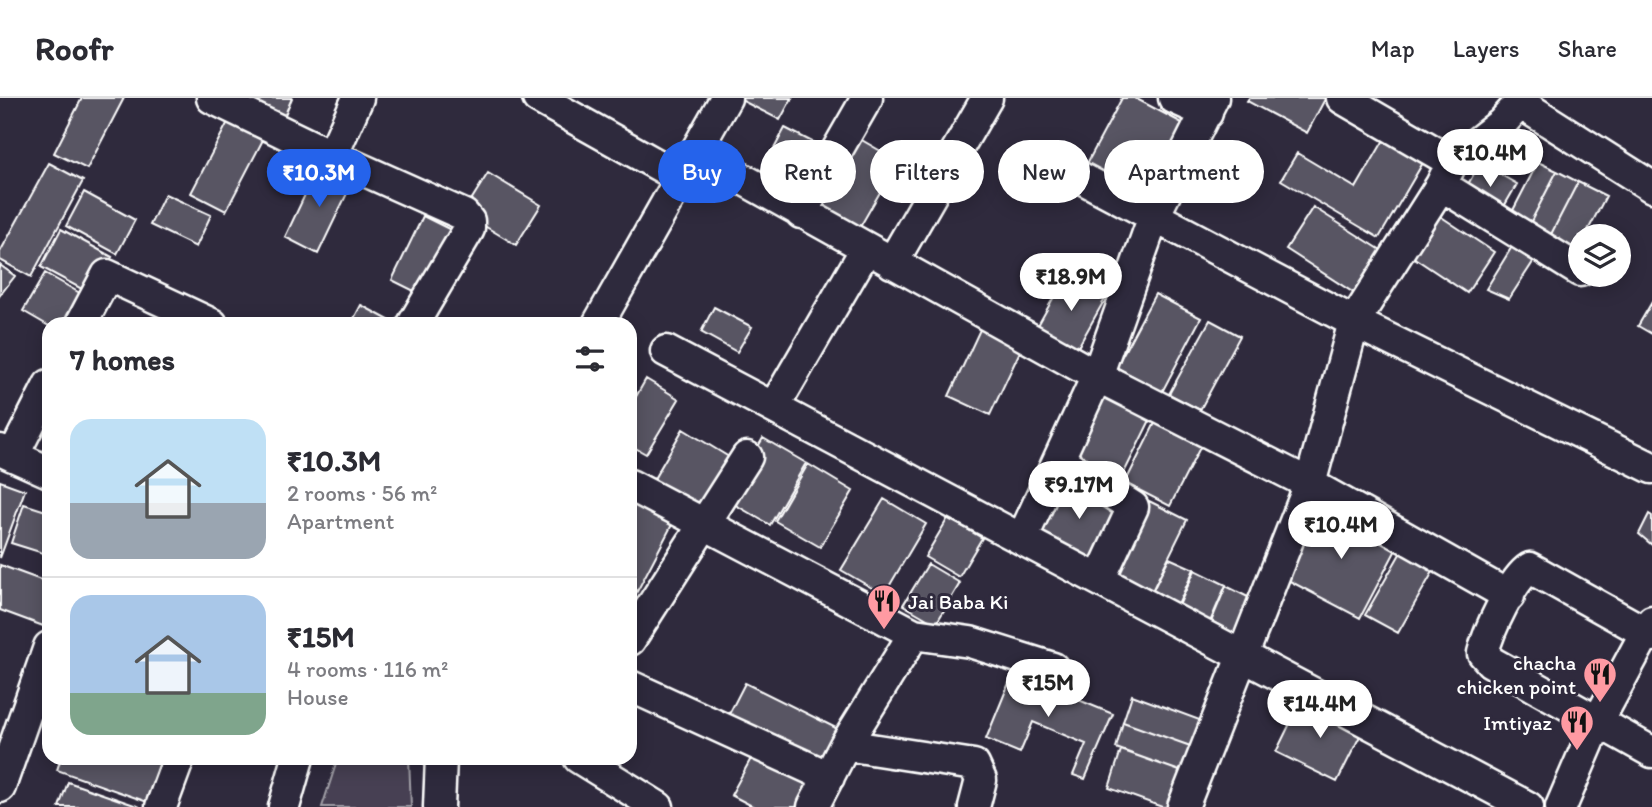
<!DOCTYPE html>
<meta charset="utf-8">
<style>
body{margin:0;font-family:Itim,sans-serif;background:#f7f7f7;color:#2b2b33;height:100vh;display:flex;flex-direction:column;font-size:26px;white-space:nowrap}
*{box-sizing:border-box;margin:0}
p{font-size:23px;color:#7c7c81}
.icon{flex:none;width:38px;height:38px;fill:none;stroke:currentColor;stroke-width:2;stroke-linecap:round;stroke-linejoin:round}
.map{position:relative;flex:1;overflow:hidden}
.drawer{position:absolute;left:42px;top:219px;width:595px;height:448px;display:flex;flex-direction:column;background:#fff;border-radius:21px;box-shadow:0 4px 18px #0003}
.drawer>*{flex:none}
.hud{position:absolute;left:658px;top:42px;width:665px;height:63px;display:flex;gap:14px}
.fabs{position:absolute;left:1568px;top:126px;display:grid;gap:14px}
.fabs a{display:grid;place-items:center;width:63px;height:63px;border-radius:50%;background:#fff;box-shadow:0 4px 18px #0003;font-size:35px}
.price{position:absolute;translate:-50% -60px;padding:0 16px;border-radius:24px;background:#fff;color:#222;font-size:23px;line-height:46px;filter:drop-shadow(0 2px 4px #0008)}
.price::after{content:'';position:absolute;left:50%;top:42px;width:21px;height:16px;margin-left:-10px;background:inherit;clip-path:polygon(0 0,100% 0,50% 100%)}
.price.selected{background:#2563eb;color:#fff}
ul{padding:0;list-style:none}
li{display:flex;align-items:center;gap:21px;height:175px;padding:0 28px}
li+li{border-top:2px solid #e1e1e2}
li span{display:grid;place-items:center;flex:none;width:196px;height:140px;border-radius:21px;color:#555}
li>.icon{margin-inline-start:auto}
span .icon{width:84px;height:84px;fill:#fffc;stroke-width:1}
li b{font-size:30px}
h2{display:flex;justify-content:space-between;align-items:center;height:84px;padding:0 28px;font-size:30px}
.tag{padding:0 24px;border-radius:32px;background:#fff;box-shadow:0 4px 18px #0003;font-size:24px;line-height:63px}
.tag.selected{background:#2563eb;color:#fff}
header{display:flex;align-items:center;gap:42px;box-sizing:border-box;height:98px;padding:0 35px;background:#fff;border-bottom:2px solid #e1e1e2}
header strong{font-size:33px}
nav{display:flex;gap:38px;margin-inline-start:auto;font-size:24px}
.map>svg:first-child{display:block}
</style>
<header>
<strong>Roofr</strong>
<nav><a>Map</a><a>Layers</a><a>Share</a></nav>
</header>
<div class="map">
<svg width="1652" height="709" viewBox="0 0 1652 709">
<rect width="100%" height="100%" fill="#2f2a3d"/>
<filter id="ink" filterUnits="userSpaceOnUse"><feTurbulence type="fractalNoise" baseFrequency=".0143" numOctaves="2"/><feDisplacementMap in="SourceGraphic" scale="14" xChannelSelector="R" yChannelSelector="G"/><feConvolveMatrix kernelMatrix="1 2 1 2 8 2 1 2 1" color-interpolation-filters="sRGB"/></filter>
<g filter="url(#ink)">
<path fill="#464152" stroke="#a2a0a8" stroke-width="2" d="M338,660H409L411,709H322Z"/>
<path fill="#595564" stroke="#fff" stroke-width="2" d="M82,0H124L87,71L54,55Z
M252,0H292L284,19L250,4Z
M737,0H792L780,22Z
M1122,0H1135L1186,27L1145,104L1084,71Z
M1249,0H1324L1325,1L1307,35L1247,3Z
M230,20L265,38L226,113L191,95Z
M785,30L830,53L805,102L759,79Z
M853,37L898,63L860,129L815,104Z
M1385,40L1424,63L1379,140L1281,82L1297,55L1356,90Z
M1538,64L1557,73L1526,133L1508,122Z
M49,65L83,83L31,179L0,162V154Z
M1480,65L1517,86L1499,117L1463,95Z
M319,67L353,83L318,156L285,139Z
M1557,73L1578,84L1547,144L1526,133Z
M488,75L541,107L516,147L463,115Z
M1578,84L1606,98L1585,138H1580V148L1575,158L1547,144Z
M84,94L135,122L117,156L66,128Z
M165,96L211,117L196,149L150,127Z
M1313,109L1381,152L1354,195L1286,151Z
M1431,112L1494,154L1467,195L1404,153Z
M423,118L459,136L428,200L392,182Z
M61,131L112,159L91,196L41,169Z
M1513,147L1535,161L1509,201L1486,191Z
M0,167L15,178L0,197Z
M1070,170L1110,192L1072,260L1032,238Z
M45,175L92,202L78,226L49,228L23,213Z
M1155,196L1201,220L1162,294L1116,269Z
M1652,204V236L1638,228Z
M361,207L396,226H351Z
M714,209L752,229L737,254L701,234Z
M1210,222L1240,238L1200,312L1169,296Z
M983,225L1024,245L990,317L949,298Z
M646,281L679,301L646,356L630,347V309Z
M1104,285L1156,310L1120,383L1068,357Z
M1160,315L1206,338L1170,408L1125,385Z
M683,331L729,359L698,413L651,386Z
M763,340L806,365L770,427L727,402Z
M808,366L853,393L820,449L775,423Z
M1071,377L1122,406L1086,469L1035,439Z
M0,383L25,392L0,460Z
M630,397L675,421L630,507Z
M884,401L926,426L884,497L841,472Z
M1149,403L1187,422L1148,501L1110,482Z
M24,406L49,414V457L11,445Z
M1322,406L1399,446L1360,520L1284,480Z
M1649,416L1652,418V447L1639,436Z
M948,420L982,440L959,479L925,459Z
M1405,447L1438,465L1398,535L1365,517Z
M1169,460L1194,471L1175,514L1149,500Z
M928,466L960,485L936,526L903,507Z
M0,467L49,485L46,529L0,512Z
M1195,472L1226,487L1207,531L1176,514Z
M1226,488L1254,502L1237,548L1208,531Z
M1013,575L1113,616L1085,681L1073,677L1086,646L1033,624L1020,655L986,641Z
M745,585L840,632L821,669L726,622Z
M1132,597L1205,624L1196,650L1123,624Z
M1303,599L1364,630L1337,684L1276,654Z
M1123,624L1196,650L1188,676L1116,650Z
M1121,652L1188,676L1174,709H1162L1109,690Z
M754,655L818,687L807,709H754L731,697Z
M61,660H170L153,706L57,672Z
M68,684L140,709H59Z"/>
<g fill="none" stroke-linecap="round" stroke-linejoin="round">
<g stroke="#fff" stroke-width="35">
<path id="street" d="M212,0L332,58L464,117L469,123V131L413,226
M538,0L681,80
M1174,0L1207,15
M1342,0L1452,64L1441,87
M1524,0L1520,5L1652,89
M696,55L1097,278L1310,386L1509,498
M332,58L358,0
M1452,64L1502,25L1520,5
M1068,73L1354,224L1652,370
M801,115L867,0
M892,165L987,0
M81,226L107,177L212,226
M598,226L726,0
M666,253L1528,709
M774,309L866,151
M0,352L49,374
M13,358L49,287
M1059,362L1133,409L1099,482
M630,387L914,536L970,544L1053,570
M1022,441L1097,278L1154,118L1213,0
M1652,538L1530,470C1512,481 1488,534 1483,555L1491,564L1652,654
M630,542L747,359
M630,588L829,679
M845,647L914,536
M579,660L658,709
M0,689L49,549
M161,709L179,660
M284,709L298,660
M439,709L441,660
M813,709L845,647L974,667L981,682L974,709
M1183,709L1310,386L1354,224L1441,87L1580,173
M1561,709L1597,625L1652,523"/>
</g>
<use href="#street" stroke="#2f2a3d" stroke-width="30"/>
</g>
</g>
<defs>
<g id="restaurant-pin" transform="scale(1.75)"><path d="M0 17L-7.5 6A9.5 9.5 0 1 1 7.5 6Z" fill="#ff9aa2" stroke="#2f2a3d"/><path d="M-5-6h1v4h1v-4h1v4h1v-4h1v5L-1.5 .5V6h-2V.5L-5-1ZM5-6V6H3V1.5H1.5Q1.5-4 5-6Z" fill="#111"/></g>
</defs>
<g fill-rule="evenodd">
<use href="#restaurant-pin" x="884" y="503"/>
<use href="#restaurant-pin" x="1600" y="576"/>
<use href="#restaurant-pin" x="1577" y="624"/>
</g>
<g text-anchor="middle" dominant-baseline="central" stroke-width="6" stroke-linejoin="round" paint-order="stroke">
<g font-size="21" fill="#fff" stroke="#2f2a3d" text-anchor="end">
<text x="908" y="503" text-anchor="start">Jai Baba Ki</text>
<text x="1576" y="564">chacha<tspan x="1576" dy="24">chicken point</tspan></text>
<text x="1552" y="624">Imtiyaz</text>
</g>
</g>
</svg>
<div class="fabs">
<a><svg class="icon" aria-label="layers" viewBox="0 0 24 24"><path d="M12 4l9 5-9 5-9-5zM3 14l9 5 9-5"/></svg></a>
</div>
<b class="price" style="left:1490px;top:91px">₹10.4M</b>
<b class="price selected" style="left:319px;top:111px">₹10.3M</b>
<b class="price" style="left:1071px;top:215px">₹18.9M</b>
<b class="price" style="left:1079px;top:423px">₹9.17M</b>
<b class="price" style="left:1341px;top:463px">₹10.4M</b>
<b class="price" style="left:1048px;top:621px">₹15M</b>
<b class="price" style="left:1320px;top:642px">₹14.4M</b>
<div class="hud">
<a class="tag selected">Buy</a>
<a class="tag">Rent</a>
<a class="tag">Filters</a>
<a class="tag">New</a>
<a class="tag">Apartment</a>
</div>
<section class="drawer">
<h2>7 homes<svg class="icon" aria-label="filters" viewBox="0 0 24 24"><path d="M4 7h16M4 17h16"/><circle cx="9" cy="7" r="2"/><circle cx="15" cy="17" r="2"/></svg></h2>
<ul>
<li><span style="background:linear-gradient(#bfe0f5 60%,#9aa5b1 0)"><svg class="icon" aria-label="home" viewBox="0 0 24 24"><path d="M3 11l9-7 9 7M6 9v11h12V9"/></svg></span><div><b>₹10.3M</b><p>2 rooms · 56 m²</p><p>Apartment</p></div></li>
<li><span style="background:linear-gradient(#a9c7e8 70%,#7fa58c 0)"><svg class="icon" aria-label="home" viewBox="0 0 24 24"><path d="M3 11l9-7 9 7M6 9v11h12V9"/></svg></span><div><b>₹15M</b><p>4 rooms · 116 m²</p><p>House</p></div></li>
</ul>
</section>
</div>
